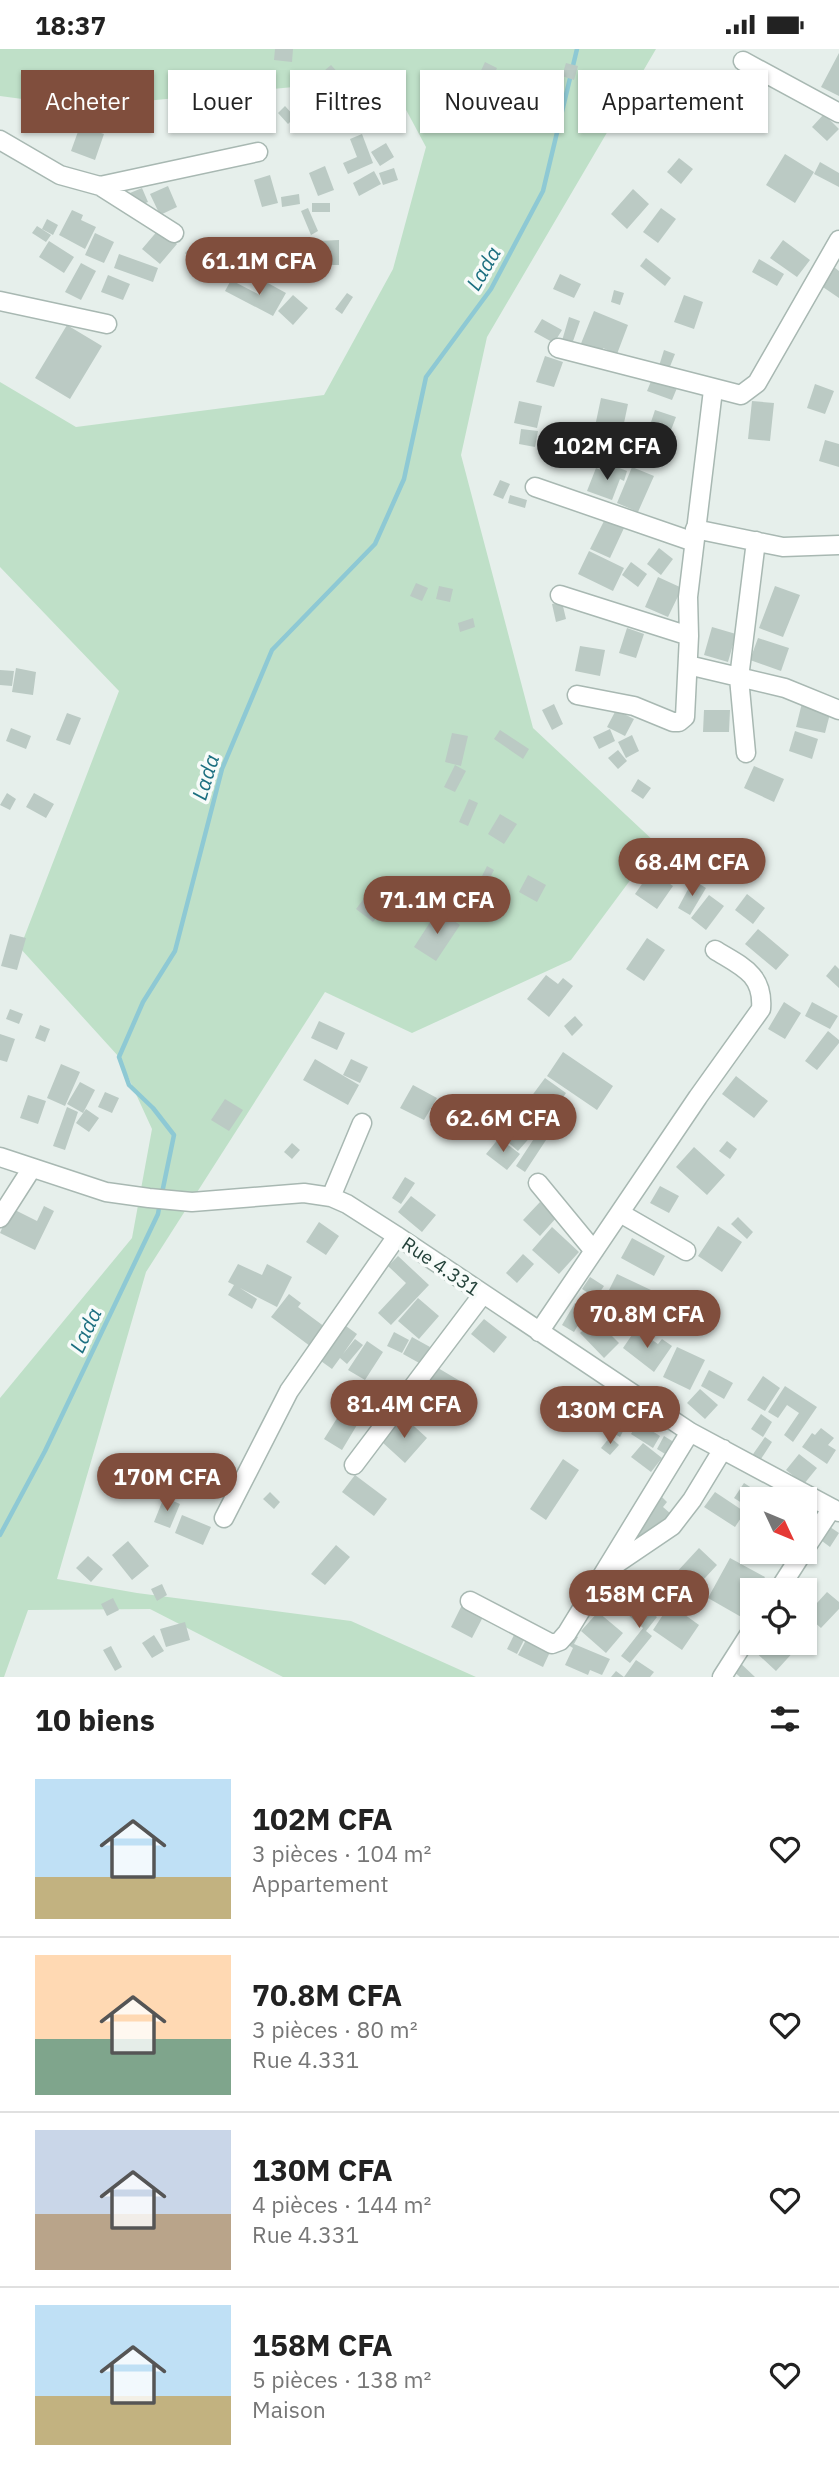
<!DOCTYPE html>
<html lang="fr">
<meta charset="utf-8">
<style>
body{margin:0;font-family:"IBM Plex Sans",sans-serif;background:#f6f6f6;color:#222;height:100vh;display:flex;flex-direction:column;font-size:26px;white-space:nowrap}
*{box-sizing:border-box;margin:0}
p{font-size:23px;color:#767676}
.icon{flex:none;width:38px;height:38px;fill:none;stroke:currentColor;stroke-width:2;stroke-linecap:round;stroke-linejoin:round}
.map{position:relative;height:1628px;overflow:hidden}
.drawer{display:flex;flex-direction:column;background:#fff;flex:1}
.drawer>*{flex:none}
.hud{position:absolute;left:21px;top:21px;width:798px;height:63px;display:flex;gap:14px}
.needle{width:46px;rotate:134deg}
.tools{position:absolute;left:740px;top:1438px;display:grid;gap:14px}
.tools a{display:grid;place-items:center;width:77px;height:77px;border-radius:0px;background:#fff;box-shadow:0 2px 5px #0004;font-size:35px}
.price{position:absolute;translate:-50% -60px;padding:0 16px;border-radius:24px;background:#804e3d;color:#fff;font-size:23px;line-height:46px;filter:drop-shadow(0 2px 4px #0008)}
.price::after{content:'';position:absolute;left:50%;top:42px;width:21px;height:16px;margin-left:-10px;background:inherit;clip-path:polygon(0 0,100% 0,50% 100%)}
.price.active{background:#222;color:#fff}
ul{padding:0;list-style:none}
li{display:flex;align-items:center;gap:21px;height:175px;padding:0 35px}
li+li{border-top:2px solid #e0e0e0}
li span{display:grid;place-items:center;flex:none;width:196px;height:140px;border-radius:0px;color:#555}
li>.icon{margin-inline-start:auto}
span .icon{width:84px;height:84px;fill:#fffc;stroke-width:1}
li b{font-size:30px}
h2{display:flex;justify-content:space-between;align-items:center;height:84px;padding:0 35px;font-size:30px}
.tag{padding:0 24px;border-radius:0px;background:#fff;box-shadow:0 2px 5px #0004;font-size:24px;line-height:63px}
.tag.active{background:#804e3d;color:#fff}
.status{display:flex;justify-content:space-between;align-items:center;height:49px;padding:0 35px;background:#fff;direction:ltr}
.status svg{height:19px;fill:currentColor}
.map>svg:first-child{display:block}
</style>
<div class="status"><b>18:37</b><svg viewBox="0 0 49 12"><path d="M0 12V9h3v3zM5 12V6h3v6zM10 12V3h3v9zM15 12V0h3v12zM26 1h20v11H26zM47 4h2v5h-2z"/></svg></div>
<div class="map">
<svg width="839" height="1628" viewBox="0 0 839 1628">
<rect width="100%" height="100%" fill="#e6efeb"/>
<path fill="#bfe0c8" d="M0,0H656L487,288L461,406L533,679L657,795L571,911L412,984L325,943L146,1223L57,1530L137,1544L351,1572L476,1628H283L150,1560L28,1561L4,1628H0V1349L132,1189L152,1080L119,1008L20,899L119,642L0,518V333L76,378L324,346L393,220L426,98L389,29L82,58L0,47Z"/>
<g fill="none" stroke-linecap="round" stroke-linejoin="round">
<path stroke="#8ec9d4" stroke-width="4.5" d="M162,1144L174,1086L153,1059L129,1036L119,1008L143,953L175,902L222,720L272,601L375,495L404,430L426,328L491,240L543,142L577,0
M0,1486L45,1402L158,1165L160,1153"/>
</g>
<path fill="#bbcac4" d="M275,0H293L292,13L274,11Z
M839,4V47L821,38Z
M485,13L497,19L491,32L479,26Z
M566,14L578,17L574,31L562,27Z
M331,16L344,30L331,41L318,27Z
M539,21L556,28L551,43L533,37Z
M713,27L726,42L707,60L693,45Z
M352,48L358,60L347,65L341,53Z
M544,53H563V70L543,69Z
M285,57L295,68L288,75L278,64Z
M824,65L839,80L827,92L812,78Z
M80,77L104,85L95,111L71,102Z
M362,85L373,114L348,125L343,114L357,108L350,90Z
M386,94L394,108L380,117L371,103Z
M785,105L814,123L795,154L766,136Z
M679,109L693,120L681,135L667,123Z
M820,113L839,124V138L814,125Z
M325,117L334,141L318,147L309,124Z
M394,119L398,131L383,136L379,124Z
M374,122L381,135L359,147L353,134Z
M270,126L278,154L262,158L254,131Z
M168,137L177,158L160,166L150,145Z
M142,139L148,153L136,158L130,144Z
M633,140L649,155L627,180L611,165Z
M299,145L300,155L282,158L281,148Z
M312,154H330V163H312Z
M308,159L318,182L311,186L301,162Z
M661,159L676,170L658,194L643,183Z
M72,161L83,166L81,171L96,178L85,200L59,186Z
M47,170L58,176L53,186L42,180Z
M37,177L51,186L46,193L32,184Z
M159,180L177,195L160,215L142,200Z
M95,184L114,193L104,214L85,206Z
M305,190L306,204L288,205L287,191Z
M199,191L212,204L198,217L185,204Z
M339,191V216H317V192Z
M783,191L810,211L797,228L770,209Z
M49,192L74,208L64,224L39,208Z
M119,205L158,219L153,233L114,219Z
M646,209L671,229L665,237L640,217Z
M759,210L784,225L777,237L752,223Z
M81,214L96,222L81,251L65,243Z
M830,215L839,222V249L817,234Z
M560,225L581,235L574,249L553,240Z
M108,226L130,235L123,251L101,243Z
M231,231L260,246L266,233L286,244L273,267L225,242Z
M614,241L624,244L620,256L611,253Z
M347,244L353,248L342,265L335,260Z
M293,246L308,259L293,276L278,262Z
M684,246L703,253L694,280L674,273Z
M594,262L628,276L617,305L603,299L601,305L580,297Z
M569,268L580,272L571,298L561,295Z
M542,270L562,281L554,294L534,283Z
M67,276L102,297L70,350L35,329Z
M664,301L675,305L669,320L659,317Z
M545,307L563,313L554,338L536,333Z
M652,330L677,339L672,351L647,342Z
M815,335L834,342L825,365L807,359Z
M601,349L628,355L620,393L593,387Z
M519,352L542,357L537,379L514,374Z
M752,352L774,354L770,392L748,390Z
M655,361L676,368L668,389L648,382Z
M521,380L538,382L535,398L519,395Z
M825,391L839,395V418L819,412Z
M609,415L627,422L624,432L620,430L612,451L587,442L596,419L606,423Z
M632,418L654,427L638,463L617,454Z
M500,431L510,435L503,450L493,446Z
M510,446L527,451L525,459L508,454Z
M605,470L624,479L610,509L590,500Z
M659,499L673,510L661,526L647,515Z
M589,502L624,519L613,542L578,525Z
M631,513L647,525L638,538L622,526Z
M658,528L682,539L668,568L645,558Z
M416,534L428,539L422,552L410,547Z
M439,537L453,540L450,553L436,550Z
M775,537L800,546L783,588L759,579Z
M562,553L566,570L556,573L552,555Z
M473,569L475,578L460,583L458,574Z
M712,578L736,585L728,613L704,606Z
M627,579L644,585L636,609L619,604Z
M758,589L789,599L781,622L750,611Z
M580,597L605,601L600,627L575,622Z
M16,619L36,623L33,646L12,643Z
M0,621L14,622L12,637L0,636Z
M802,654L831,661L825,684L796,678Z
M554,655L563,675L552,681L542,661Z
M616,661L634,670L625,687L607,678Z
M704,661H730L729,683H703Z
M67,664L81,669L70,696L56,691Z
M11,679L31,687L26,700L6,692Z
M610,680L615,692L599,700L593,688Z
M500,681L529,700L523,710L494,690Z
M795,682L818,690L812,710L789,702Z
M452,684L468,687L461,717L445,713Z
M632,686L639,702L626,709L618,693Z
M618,701L627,712L618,720L608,709Z
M455,716L466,722L455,743L444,738Z
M754,717L784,730L774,753L744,739Z
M638,730L651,739L643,750L631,742Z
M7,744L16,750L10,761L0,756Z
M34,744L54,755L46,769L26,758Z
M469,750L478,754L468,777L459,773Z
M500,765L517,775L504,795L488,785Z
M710,809L719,818L705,831L697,822Z
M487,817L494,821L486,837L479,833Z
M651,822L673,837L657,860L635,845Z
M528,826L546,836L537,853L519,843Z
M378,831L395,844L373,873L356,860Z
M693,831L706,839L690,866L678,859Z
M747,845L765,859L753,875L735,861Z
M709,846L724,857L706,881L691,869Z
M438,861L460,876L436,912L414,898Z
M758,880L789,906L776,921L745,895Z
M10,885L26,889L17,921L1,917Z
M647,889L665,901L644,932L626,920Z
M835,916L839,920V939L826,927Z
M546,926L558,935L563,929L573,937L549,968L527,950Z
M784,953L801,964L785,990L768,980Z
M812,953L838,967L830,980L805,967Z
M10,960L23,965L19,975L6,970Z
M575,967L583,976L572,987L564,977Z
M319,972L345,984L337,1001L311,989Z
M40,976L50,980L45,993L35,989Z
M828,982L839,991V994L817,1021L805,1012Z
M0,985L15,990L7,1013L0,1011Z
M563,1003L613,1037L597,1061L547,1027Z
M315,1010L359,1036L348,1056L303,1031Z
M351,1010L368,1018L360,1034L343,1026Z
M61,1015L80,1023L65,1057L47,1049Z
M736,1027L768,1052L754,1069L722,1045Z
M545,1029L566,1044L560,1053L564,1056L554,1071L528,1052Z
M80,1033L95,1041L83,1064L67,1055Z
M413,1036L437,1049L424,1071L400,1059Z
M105,1043L119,1049L112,1064L98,1058Z
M28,1046L46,1052L38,1075L20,1069Z
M225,1050L243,1061L229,1082L211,1071Z
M67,1058L78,1063L65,1101L53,1097Z
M440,1059L448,1063L438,1080L430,1076Z
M86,1060L99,1069L89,1083L76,1074Z
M563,1068L570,1072L561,1087L554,1083Z
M517,1071L533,1085L518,1102L502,1088Z
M539,1082L548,1088L525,1123L516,1117Z
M499,1089L520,1105L507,1121L486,1105Z
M727,1092L737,1100L730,1110L719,1102Z
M292,1094L300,1101L292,1110L284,1103Z
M694,1098L725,1126L707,1146L676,1118Z
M405,1128L415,1134L401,1155L392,1149Z
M660,1137L679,1147L669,1164L650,1154Z
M411,1147L436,1166L422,1183L398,1163Z
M540,1153L557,1168L540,1187L523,1171Z
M44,1157L54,1162L35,1201L0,1184L11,1159L37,1172Z
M738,1168L753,1183L747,1190L731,1175Z
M319,1173L339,1187L326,1206L306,1193Z
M718,1177L742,1193L722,1223L698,1207Z
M552,1178L579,1203L559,1225L532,1201Z
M632,1189L665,1207L654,1227L621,1209Z
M523,1205L534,1215L517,1234L506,1224Z
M398,1207L429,1236L391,1276L378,1264L406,1234L388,1217Z
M238,1215L262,1226L267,1215L292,1228L277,1258L240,1239L257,1250L252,1260L228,1246L234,1236L228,1233Z
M617,1225L651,1241L637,1270L603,1253Z
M590,1228L604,1237L596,1249L582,1240Z
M289,1245L301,1254L298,1258L325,1278L310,1297L271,1268Z
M418,1249L439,1267L419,1290L398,1272Z
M652,1251L672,1262L665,1273L646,1262Z
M575,1254L587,1261L574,1283L562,1276Z
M484,1270L507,1288L494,1304L471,1285Z
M595,1270L619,1294L604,1309L580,1284Z
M339,1272L357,1285L343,1305L355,1290L363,1296L347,1315L340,1309L332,1320L314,1307Z
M636,1280L658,1295L662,1290L672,1297L654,1323L623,1299Z
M394,1283L409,1291L402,1304L387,1297Z
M412,1288L430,1298L421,1315L403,1305Z
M367,1292L383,1303L365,1331L348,1321Z
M677,1298L705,1311L690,1341L663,1328Z
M438,1319L465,1335L453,1353L427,1337Z
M709,1321L733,1334L724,1350L701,1337Z
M763,1327L780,1339L765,1362L747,1351Z
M785,1337L817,1358L793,1393L784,1386L799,1364L787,1356L778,1369L768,1363Z
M700,1340L718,1356L705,1370L687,1354Z
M605,1352L631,1367L620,1388L594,1373Z
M761,1365L772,1373L763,1388L751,1380Z
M339,1366L357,1376L342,1401L324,1390Z
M404,1368L427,1389L405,1414L382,1393Z
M638,1373L660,1387L653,1399L631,1385Z
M821,1379L834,1389L828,1396L836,1401L827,1415L802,1398L812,1384L815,1386Z
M664,1387L677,1395L670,1408L657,1400Z
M610,1388L619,1396L610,1406L601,1399Z
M765,1388L772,1393L759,1413L751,1408Z
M643,1394L662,1409L651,1423L631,1408Z
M799,1405L817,1419L804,1435L786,1421Z
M563,1410L579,1421L546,1471L530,1460Z
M193,1419L209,1426L203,1438L187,1431Z
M166,1420L186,1432L176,1449L156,1437Z
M355,1426L387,1450L374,1467L342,1443Z
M744,1434L761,1445L758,1451H752L751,1460L734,1449Z
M270,1443L280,1453L274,1460L263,1450Z
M715,1443L745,1463L735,1478L704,1458Z
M661,1447L667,1453L663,1458L671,1465L647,1495L632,1483Z
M164,1448L180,1455L170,1479L154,1473Z
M182,1466L211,1478L203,1496L175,1484Z
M827,1476L839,1484L830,1498L818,1489Z
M128,1492L149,1517L132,1531L112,1506Z
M336,1496L350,1508L325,1536L311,1525Z
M699,1499L717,1516L692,1543L674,1526Z
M88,1507L103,1520L91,1533L76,1519Z
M730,1509L765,1528L757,1542H752V1553L743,1569L708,1549Z
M667,1530L690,1550L683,1558L673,1548L657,1566L645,1555Z
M162,1535L167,1546L157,1552L151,1540Z
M827,1543L839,1553V1560L821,1579L806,1566Z
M113,1549L119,1561L107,1567L101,1555Z
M638,1552L657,1568L646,1582L652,1587L630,1614L621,1607L643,1579L627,1565Z
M463,1554L484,1566L472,1589L451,1578Z
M670,1555L699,1576L682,1601L653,1581Z
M598,1563L623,1584L606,1604L581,1582Z
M185,1573L190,1591L166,1598L160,1580Z
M569,1582L578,1588L574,1595L610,1610L602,1626L590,1621L588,1626L565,1616L573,1599L562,1592Z
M515,1584L525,1589L517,1605L507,1600Z
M154,1586L164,1602L152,1609L142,1594Z
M526,1591L550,1603L543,1618L518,1606Z
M753,1594H791L797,1599L776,1622L750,1598Z
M111,1597L122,1618L115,1622L103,1601Z
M636,1611L654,1623L650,1628H611L616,1622L624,1628Z
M737,1611L755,1628H740L730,1619Z"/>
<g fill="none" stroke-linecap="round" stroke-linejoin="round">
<g stroke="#a8b8b2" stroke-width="21">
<path id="minor" d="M743,12L839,64
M0,91L60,126L100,137L258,103
M100,137L174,184
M0,252L107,275
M558,299L741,346L757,334L839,191
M535,438L694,493
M695,480L783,498L839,496
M560,546L689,587
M688,616L785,639L839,661
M577,646L634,657L673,673H679L685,668L689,587L688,548L713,341
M746,704L739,629L756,492
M0,1108L106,1143L149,1149L192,1153L304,1144L331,1148L347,1155L397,1187L690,1383L839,1463
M538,1134L594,1202
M331,1148L362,1074
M620,1164L686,1202
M0,1169L32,1119
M539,1283L698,1048L761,960C764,925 741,917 715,901
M354,1416L483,1245
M224,1469L289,1342L397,1187
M805,1500L832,1459
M610,1519L672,1477L692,1451L723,1400
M778,1542L803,1503
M470,1552L552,1595L560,1592L567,1584L690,1383
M722,1628L752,1581"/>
</g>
<use href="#minor" stroke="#fff" stroke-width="18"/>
</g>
<g text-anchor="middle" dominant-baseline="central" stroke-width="7" stroke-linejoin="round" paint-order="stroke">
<g font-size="19" fill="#24423a" stroke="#f7fbf9">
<text transform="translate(441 1217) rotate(34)">Rue 4.331</text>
</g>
<g font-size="21" font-style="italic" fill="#1c6f80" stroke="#f7fbf9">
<text transform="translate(483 219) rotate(-60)">Lada</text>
<text transform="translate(205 728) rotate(-73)">Lada</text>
<text transform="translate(85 1281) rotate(-65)">Lada</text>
</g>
</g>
</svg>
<div class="tools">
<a><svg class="needle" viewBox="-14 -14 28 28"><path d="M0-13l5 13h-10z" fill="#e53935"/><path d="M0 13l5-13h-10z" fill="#767676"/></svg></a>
<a><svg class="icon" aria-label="locate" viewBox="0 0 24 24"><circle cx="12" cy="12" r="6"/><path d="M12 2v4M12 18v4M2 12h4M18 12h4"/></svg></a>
</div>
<b class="price" style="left:259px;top:248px">61.1M CFA</b>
<b class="price active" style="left:607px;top:433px">102M CFA</b>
<b class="price" style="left:692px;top:849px">68.4M CFA</b>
<b class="price" style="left:437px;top:887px">71.1M CFA</b>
<b class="price" style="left:503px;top:1105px">62.6M CFA</b>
<b class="price" style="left:647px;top:1301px">70.8M CFA</b>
<b class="price" style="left:404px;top:1391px">81.4M CFA</b>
<b class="price" style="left:610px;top:1397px">130M CFA</b>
<b class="price" style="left:167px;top:1464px">170M CFA</b>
<b class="price" style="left:639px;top:1581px">158M CFA</b>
<div class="hud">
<a class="tag active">Acheter</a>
<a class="tag">Louer</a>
<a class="tag">Filtres</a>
<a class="tag">Nouveau</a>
<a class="tag">Appartement</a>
</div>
</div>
<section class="drawer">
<h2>10 biens<svg class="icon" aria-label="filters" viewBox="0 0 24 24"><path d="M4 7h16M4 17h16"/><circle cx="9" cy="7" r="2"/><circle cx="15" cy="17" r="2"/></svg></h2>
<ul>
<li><span style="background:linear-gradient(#bfe0f5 70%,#c2b280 0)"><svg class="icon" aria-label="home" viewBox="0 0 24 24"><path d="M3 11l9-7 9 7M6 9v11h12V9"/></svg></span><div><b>102M CFA</b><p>3 pièces · 104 m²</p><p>Appartement</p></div><svg class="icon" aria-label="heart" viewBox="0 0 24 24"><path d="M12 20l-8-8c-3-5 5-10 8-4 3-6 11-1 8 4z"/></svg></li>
<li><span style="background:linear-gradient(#ffd9b3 60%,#7fa58c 0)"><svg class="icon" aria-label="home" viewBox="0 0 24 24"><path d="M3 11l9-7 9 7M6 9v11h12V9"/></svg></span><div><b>70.8M CFA</b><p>3 pièces · 80 m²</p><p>Rue 4.331</p></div><svg class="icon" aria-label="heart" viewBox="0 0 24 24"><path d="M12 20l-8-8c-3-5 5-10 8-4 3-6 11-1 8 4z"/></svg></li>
<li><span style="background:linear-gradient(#c9d6e8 60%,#b9a48a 0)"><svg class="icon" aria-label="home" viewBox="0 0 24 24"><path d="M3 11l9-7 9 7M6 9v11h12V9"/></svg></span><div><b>130M CFA</b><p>4 pièces · 144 m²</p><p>Rue 4.331</p></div><svg class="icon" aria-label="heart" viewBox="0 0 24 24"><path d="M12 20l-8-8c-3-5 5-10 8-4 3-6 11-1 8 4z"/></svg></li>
<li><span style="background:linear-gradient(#bfe0f5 65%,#c2b280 0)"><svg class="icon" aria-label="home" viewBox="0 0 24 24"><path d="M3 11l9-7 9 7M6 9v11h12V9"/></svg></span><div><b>158M CFA</b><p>5 pièces · 138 m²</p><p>Maison</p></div><svg class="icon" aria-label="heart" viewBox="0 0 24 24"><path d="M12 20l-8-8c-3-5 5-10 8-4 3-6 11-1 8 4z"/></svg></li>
</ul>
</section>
